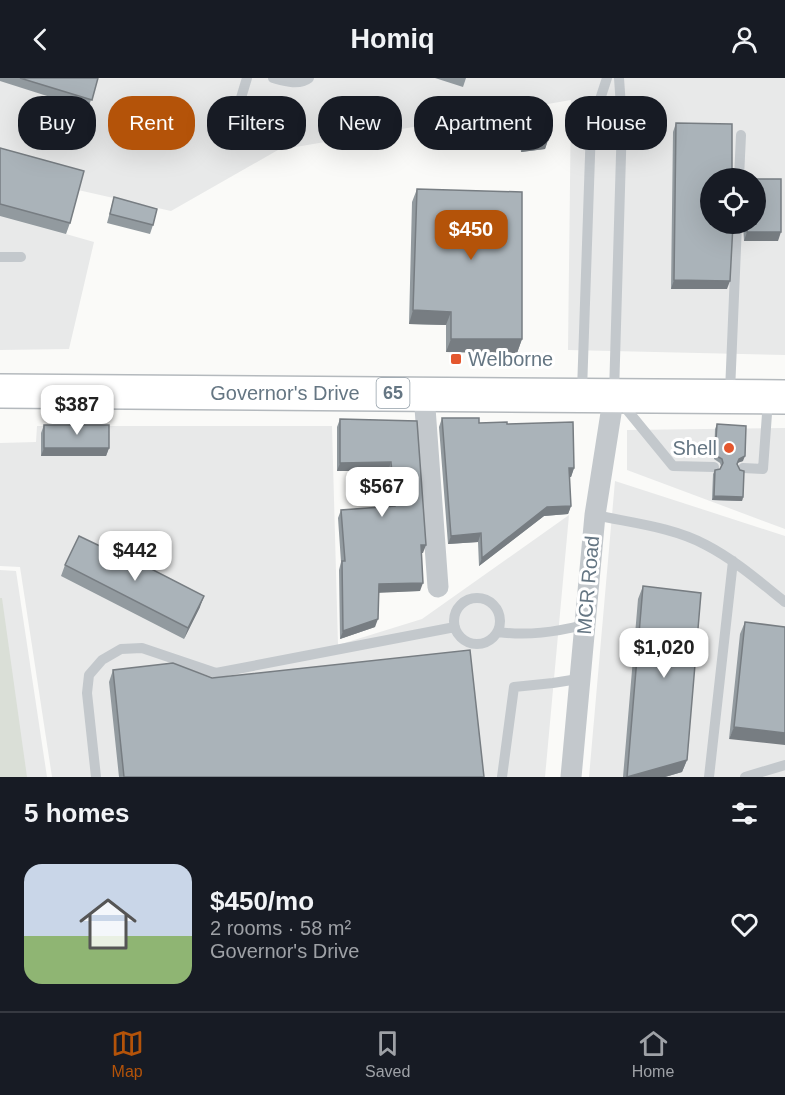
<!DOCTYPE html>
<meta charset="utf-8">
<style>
body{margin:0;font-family:Helvetica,sans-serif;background:#242831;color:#f1f3f6;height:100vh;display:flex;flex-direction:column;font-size:22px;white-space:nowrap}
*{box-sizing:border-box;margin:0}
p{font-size:20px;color:#9ea1a6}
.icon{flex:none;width:33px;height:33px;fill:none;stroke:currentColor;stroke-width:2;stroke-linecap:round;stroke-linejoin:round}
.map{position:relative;height:699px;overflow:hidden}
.details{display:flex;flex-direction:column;background:#171b24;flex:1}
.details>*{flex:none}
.banner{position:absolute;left:18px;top:18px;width:750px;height:54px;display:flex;gap:12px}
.fabs{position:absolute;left:700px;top:90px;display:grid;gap:12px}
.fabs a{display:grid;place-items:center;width:66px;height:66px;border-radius:50%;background:#171b24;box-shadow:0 6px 24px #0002;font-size:30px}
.price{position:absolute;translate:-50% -51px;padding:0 14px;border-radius:12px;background:#fff;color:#222;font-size:20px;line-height:39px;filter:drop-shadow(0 2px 3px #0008)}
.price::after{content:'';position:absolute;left:50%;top:36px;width:18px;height:14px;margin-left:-9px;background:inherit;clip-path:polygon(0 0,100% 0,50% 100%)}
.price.active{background:#b45309;color:#fff}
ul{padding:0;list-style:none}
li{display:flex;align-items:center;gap:18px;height:150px;padding:0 24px}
li span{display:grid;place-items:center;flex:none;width:168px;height:120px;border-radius:18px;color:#555}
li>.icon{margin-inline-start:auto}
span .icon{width:72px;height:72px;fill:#fffc;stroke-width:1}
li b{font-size:26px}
h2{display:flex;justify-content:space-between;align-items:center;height:72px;padding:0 24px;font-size:26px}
.chip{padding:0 21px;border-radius:24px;background:#171b24;box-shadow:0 6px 24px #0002;font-size:21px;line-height:54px}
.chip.active{background:#b45309;color:#fff}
header{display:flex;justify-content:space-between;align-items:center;height:78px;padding:0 24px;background:#171b24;font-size:27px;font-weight:700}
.tabs{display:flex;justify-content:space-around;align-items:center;height:84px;border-top:2px solid #363941;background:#171b24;font-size:16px;color:#9ea1a6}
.tabs a{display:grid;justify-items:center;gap:3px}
.tabs .active{color:#b45309}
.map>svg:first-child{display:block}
</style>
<header><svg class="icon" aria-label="back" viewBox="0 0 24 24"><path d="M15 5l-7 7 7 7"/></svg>Homiq<svg class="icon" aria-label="person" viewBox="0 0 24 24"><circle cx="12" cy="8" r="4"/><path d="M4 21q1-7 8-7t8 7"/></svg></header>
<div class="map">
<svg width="785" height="699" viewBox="0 0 785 699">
<rect width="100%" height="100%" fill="#fafaf8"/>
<path fill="#e8e9e9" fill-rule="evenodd" d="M0,0H785V277L568,272L571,22L278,72L171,133L78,112L66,156L94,164L69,271L0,272ZM711,100H756V146H711Z
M37,348H332L338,567L422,541L569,437L545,699H52L20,489L0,488V365L36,364Z
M785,350V451L627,392V352Z
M615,403L785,458V699H589Z
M0,492L16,493L47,699H0Z"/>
<path fill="#dadfd7" d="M0,520H2L27,699H0Z"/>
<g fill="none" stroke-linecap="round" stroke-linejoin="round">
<g stroke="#b4b9bd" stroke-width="36">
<path id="trunk" d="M0,313L785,319"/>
</g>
<path stroke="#c3c8cc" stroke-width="10" d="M273,0C284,3 299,8 309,0
M619,0L622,43L614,316L673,388L714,389
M237,33L247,0
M739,100L741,57
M0,179H21
M582,313L591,49L607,0
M730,314L737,146
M743,390L763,391L768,322
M595,437C631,445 673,449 706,467C735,482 760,504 785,524
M454 543a23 23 0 1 1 46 0a23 23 0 1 1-46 0Z
M498,554C528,558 555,554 584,547
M96,699L87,615L89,597L102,582L121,571L142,570L216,595L455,549
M502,699L514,609L553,605L578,601
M709,699L733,483
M745,699L785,687"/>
<path stroke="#c3c8cc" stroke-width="21" d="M424,316L438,509
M571,699L595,437L614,316"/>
<use href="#trunk" stroke="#fff" stroke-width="33"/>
</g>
<path fill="#929a9f" d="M0,0H98L88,31L0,3Z
M435,0H466L463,9Z
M520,29L548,62L545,71L521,74L517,37Z
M676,45L727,211H671L673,54Z
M0,70L70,145L66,156L0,138Z
M417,111L522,261L517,275L446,274V247L409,246L412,124Z
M114,119L153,147L150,156L107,145Z
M743,146H756L778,163H744Z
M442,340L479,345L507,346L574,390L571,399H569L571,428L568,436L544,438L479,488L478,464L448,466L439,349Z
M340,341L417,343L423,475H422L420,513L379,514L375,549L340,561L339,492L341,484L338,440L341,432L391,428L388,393H337V349Z
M717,346L743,383L737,385L743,419L742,423L712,422L713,396L715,392L720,391L721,388L720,385L714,381L715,351Z
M44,347L109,370L106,378H41V355Z
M65,487L200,529L184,561L61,498Z
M643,508L687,682L682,694L665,699H623L638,521Z
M745,544L785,549L729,661L740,556Z
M113,592L212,600L484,699H119L109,604Z"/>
<path fill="#777d82" d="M548,62L545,71L521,74L525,65Z
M747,154H781L778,163H744Z
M674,202L730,203L727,211H671Z
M413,232L451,234L446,247L409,246Z
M451,261H522L517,275L446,274Z
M44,370H109L106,378H41Z
M745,378L743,383L737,385L739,381Z
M391,384L388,393H337L340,385Z
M569,390H574L571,399H565Z
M714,418L743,419L742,423L712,422Z
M571,428L568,436L544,438L479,488L482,480L547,429Z
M481,455L478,464L448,466L451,458Z
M421,467H426L423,475H418Z
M423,505L420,513L376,515L379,506Z
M204,518L200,529L184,561L188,550Z
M378,541L375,549L340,561L343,553Z
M734,649L785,655V667L729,661Z
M687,682L682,694L665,699H627Z"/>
<path fill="#aab3b9" stroke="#777d82" stroke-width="1.5" d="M20,0H98L92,22Z
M543,26L548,62L525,65L520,29Z
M676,45L732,46V100H711V146H733L730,203L674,202Z
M0,70L84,93L70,145L0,126Z
M756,101H781V154H747V146H756Z
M417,111L522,114V261H451V234L413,232Z
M114,119L157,131L153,147L110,136Z
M442,340H479V345L507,344V346L573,344L574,390H569L571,428L547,429L482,480L481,455L451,458Z
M340,341L417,343L426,467H421L423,505L379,506L378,541L343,553L342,483H345L341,432L395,428L391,384L340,385Z
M717,346L746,348L745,378L739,381L737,386L740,392L744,393L743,419L714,418L715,392L720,391L723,385L722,381L715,377Z
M44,347H109V370H44Z
M79,458L127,481L128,479L204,518L188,550L65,487Z
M643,508L701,515L687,682L627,699Z
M745,544L785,549V655L734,649Z
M470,572L484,699H124L113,592L173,585L212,600Z"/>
<g fill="#e4572e" stroke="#fff" stroke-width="2">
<rect x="450" y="275" width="12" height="12" rx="3"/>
<circle cx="729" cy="370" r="6"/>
</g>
<g text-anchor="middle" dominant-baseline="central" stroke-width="6" stroke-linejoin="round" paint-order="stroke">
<rect fill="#fff" stroke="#939fa8" stroke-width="1.5" x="376.5" y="300" width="33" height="30" rx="4.5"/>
<g font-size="18" font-weight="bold" fill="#657683">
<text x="393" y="315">65</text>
</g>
<g font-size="20" fill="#657683" stroke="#fff" text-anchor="start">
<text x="468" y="281">Welborne</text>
<text x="717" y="370" text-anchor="end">Shell</text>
</g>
<g font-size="20" fill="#657683" stroke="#fff">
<text x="285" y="315">Governor's Drive</text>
<text transform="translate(588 507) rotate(-85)">MCR Road</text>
</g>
</g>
</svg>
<div class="fabs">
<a><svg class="icon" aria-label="locate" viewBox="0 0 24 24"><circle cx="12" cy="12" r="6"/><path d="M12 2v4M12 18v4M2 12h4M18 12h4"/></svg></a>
</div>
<b class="price active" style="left:471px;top:183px">$450</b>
<b class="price" style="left:77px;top:358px">$387</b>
<b class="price" style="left:382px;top:440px">$567</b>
<b class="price" style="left:135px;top:504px">$442</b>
<b class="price" style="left:664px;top:601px">$1,020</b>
<div class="banner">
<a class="chip">Buy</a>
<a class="chip active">Rent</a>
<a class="chip">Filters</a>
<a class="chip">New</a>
<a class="chip">Apartment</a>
<a class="chip">House</a>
</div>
</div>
<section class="details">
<h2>5 homes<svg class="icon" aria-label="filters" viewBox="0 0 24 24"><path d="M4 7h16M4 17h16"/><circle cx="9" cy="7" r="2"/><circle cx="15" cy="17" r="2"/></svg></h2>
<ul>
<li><span style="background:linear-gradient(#c9d6e8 60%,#8fb573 0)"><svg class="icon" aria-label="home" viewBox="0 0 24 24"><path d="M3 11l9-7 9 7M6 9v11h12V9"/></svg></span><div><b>$450/mo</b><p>2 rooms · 58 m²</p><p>Governor's Drive</p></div><svg class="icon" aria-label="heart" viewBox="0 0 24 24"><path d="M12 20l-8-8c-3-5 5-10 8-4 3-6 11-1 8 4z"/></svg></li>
</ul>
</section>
<nav class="tabs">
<a class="active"><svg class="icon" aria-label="map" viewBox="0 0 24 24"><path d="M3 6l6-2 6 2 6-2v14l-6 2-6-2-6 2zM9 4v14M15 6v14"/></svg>Map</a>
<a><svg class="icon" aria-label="saved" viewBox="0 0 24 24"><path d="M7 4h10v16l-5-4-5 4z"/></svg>Saved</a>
<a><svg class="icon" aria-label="home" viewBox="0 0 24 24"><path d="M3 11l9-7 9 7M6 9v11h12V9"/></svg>Home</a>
</nav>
